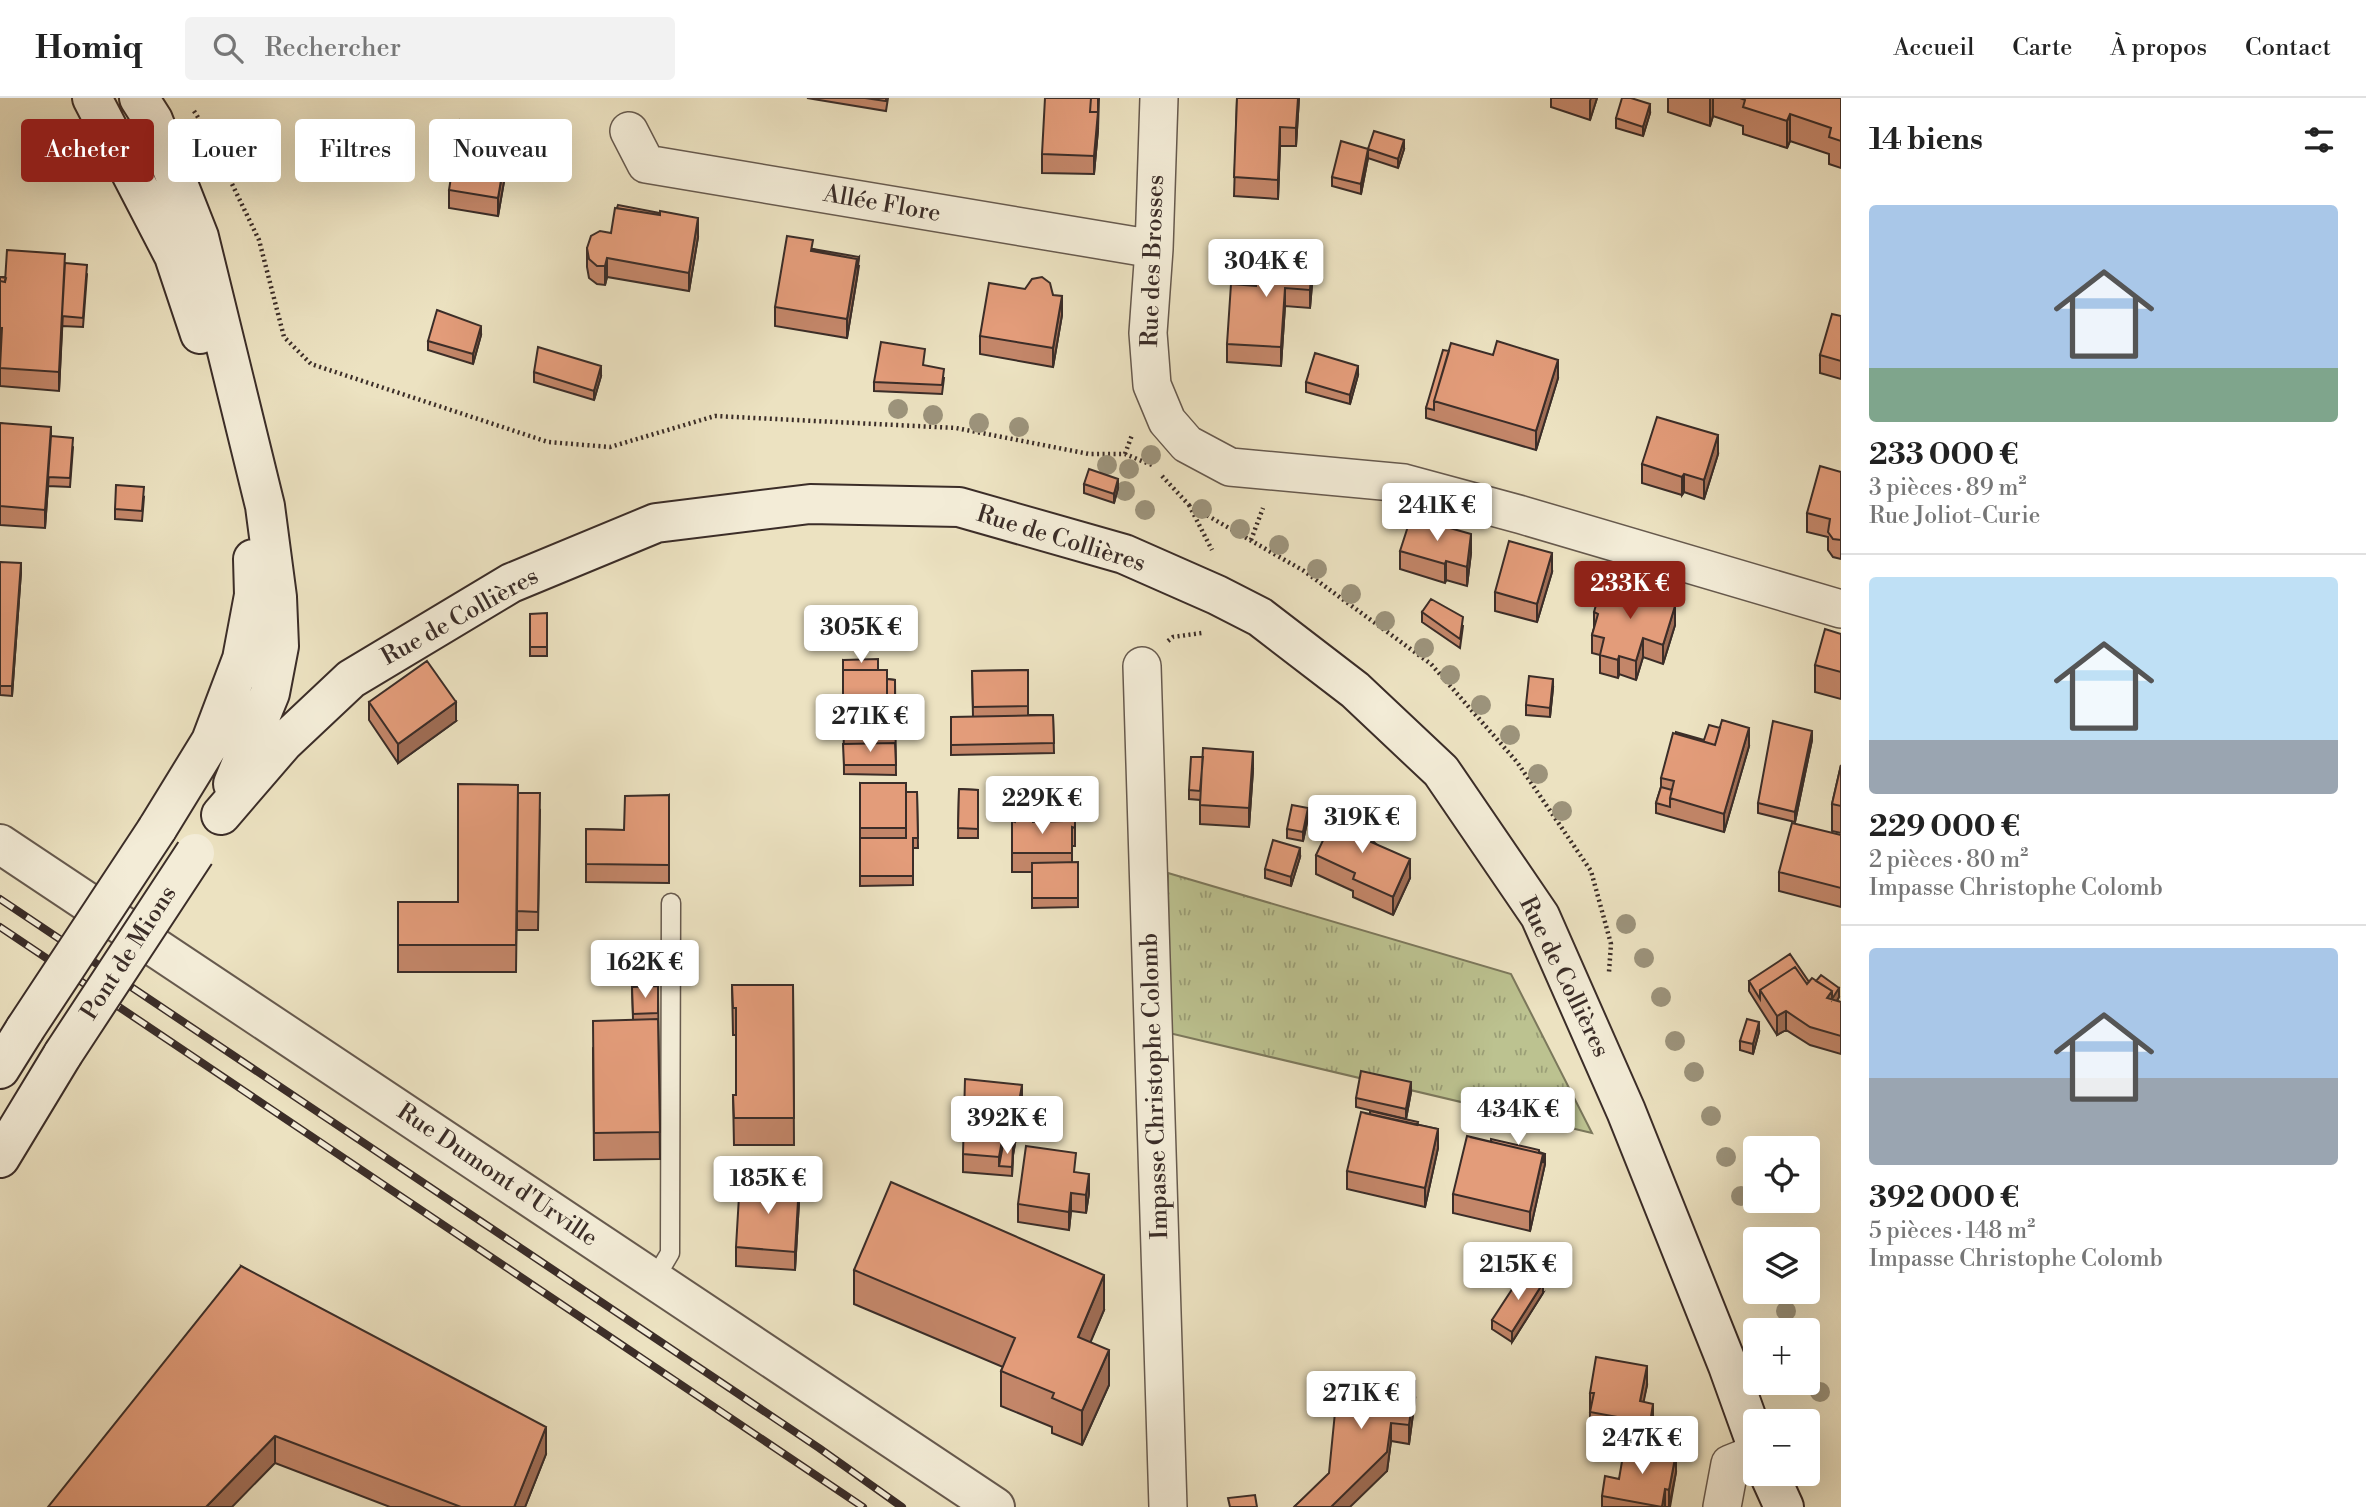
<!DOCTYPE html>
<html lang="fr">
<meta charset="utf-8">
<style>
body{margin:0;font-family:"Libre Bodoni",serif;background:#f2f2f2;color:#222;height:100vh;display:flex;flex-direction:column;font-size:26px;white-space:nowrap}
*{box-sizing:border-box;margin:0}
p{font-size:23px;color:#767676}
.icon{flex:none;width:38px;height:38px;fill:none;stroke:currentColor;stroke-width:2;stroke-linecap:round;stroke-linejoin:round}
.map{position:relative;flex:1;overflow:hidden}
.sheet{display:flex;flex-direction:column;background:#fff;width:525px}
.sheet>*{flex:none}
.hud{position:absolute;left:21px;top:21px;width:665px;height:63px;display:flex;gap:14px}
.controls{position:absolute;left:1743px;top:1038px;display:grid;gap:14px}
.controls a{display:grid;place-items:center;width:77px;height:77px;border-radius:7px;background:#fff;box-shadow:0 7px 28px #0002;font-size:35px}
.price{position:absolute;translate:-50% -60px;padding:0 16px;border-radius:7px;background:#fff;color:#222;font-size:23px;line-height:46px;filter:drop-shadow(0 2px 4px #0008)}
.price::after{content:'';position:absolute;left:50%;top:42px;width:21px;height:16px;margin-left:-10px;background:inherit;clip-path:polygon(0 0,100% 0,50% 100%)}
.price.selected{background:#8f2418;color:#fff}
ul{padding:0;list-style:none}
li{display:grid;align-content:center;gap:14px;height:371px;padding:0 28px}
li+li{border-top:2px solid #e0e0e0}
li span{display:grid;place-items:center;height:217px;border-radius:7px;color:#555}
li>.icon{margin-inline-start:auto}
span .icon{width:126px;height:126px;fill:#fffc;stroke-width:1}
li b{font-size:30px}
h2{display:flex;justify-content:space-between;align-items:center;height:84px;padding:0 28px;font-size:30px}
.tag{padding:0 24px;border-radius:7px;background:#fff;box-shadow:0 7px 28px #0002;font-size:24px;line-height:63px}
.tag.selected{background:#8f2418;color:#fff}
header{display:flex;align-items:center;gap:42px;box-sizing:border-box;height:98px;padding:0 35px;background:#fff;border-bottom:2px solid #e0e0e0}
header strong{font-size:33px}
nav{display:flex;gap:38px;margin-inline-start:auto;font-size:24px}
.search{width:490px;height:63px;background:#f2f2f2;display:flex;align-items:center;gap:18px;box-sizing:border-box;padding:0 24px;border-radius:7px;color:#767676;font-size:26px}
main{display:flex;flex:1;min-height:0}
.map>svg:first-child{display:block}
</style>
<header>
<strong>Homiq</strong>
<div class="search"><svg class="icon" aria-label="search" viewBox="0 0 24 24"><circle cx="10" cy="10" r="6"/><path d="M15 15l6 6"/></svg>Rechercher</div>
<nav><a>Accueil</a><a>Carte</a><a>À propos</a><a>Contact</a></nav>
</header>
<main>
<div class="map">
<svg width="1841" height="1409" viewBox="0 0 1841 1409">
<defs>
<pattern id="grass-tufts" width="24" height="20" patternUnits="userSpaceOnUse" patternTransform="scale(1.75)"><rect width="24" height="20" fill="#bcc290"/><path d="M3 7l-1-3M5 7V3M7 7l1-3M15 17l-1-3M17 17v-4M19 17l1-3" fill="none" stroke="#9a9e76"/></pattern>
</defs>
<rect width="100%" height="100%" fill="#ece2c1"/>
<filter id="stains"><feTurbulence type="fractalNoise" baseFrequency=".00286" numOctaves="4"/><feColorMatrix values="0 0 0 0 .2 0 0 0 0 .09 0 0 0 0 .02 0 0 0 .5 -.17"/></filter>
<radialGradient id="worn" r=".72"><stop offset=".6" stop-color="#630" stop-opacity="0"/><stop offset="1" stop-color="#630" stop-opacity=".3"/></radialGradient>
<path fill="url(#grass-tufts)" stroke="#7c785c" stroke-width="2" d="M1168,775L1511,876L1592,1035L1169,935Z"/>
<g fill="none" stroke-linecap="round" stroke-linejoin="round">
<g stroke="#675a4e" stroke-width="21">
<path id="service" d="M654,1182L670,1155L671,805"/>
</g>
<g stroke="#675a4e" stroke-width="40">
<path id="minor" d="M1159,0L1154,151L1148,235L1152,287L1167,323L1187,346L1230,369L1404,385L1522,417L1841,511
M629,33L646,66L1154,151
M1142,568L1168,1409
M1722,1409L1730,1366L1755,1356"/>
</g>
<g stroke="#675a4e" stroke-width="42">
<path id="tertiary" d="M0,746L995,1409"/>
</g>
<g stroke="#3b2d28" stroke-width="42">
<path id="secondary" d="M92,0L174,158L200,236
M139,0L153,22L199,139L265,408L277,499L279,548L270,595L233,686
M221,717L283,645L351,581L511,485L656,425L810,406L959,409L1124,456L1217,497L1260,519L1355,592L1441,673L1540,818L1626,1013L1728,1268L1755,1343
M157,731L211,643L242,561L254,497L253,461
M0,971L25,931
M0,1060L63,956
M1769,1376L1784,1409"/>
</g>
<path stroke="#3b2d28" stroke-width="4.5" stroke-dasharray="2 3.5" stroke-linecap="butt" d="M194,13L206,32L259,142L284,239L311,266L548,344L610,349L715,318L956,330L1089,356H1125L1152,367
M1125,356L1132,337
M1162,378L1189,407L1304,473L1431,566L1517,664L1591,773L1611,846L1609,874
M1189,407L1212,452
M1251,442L1263,410
M1168,543L1173,539L1202,535"/>
<use href="#service" stroke="#f3ecd7" stroke-width="18"/>
<use href="#minor" stroke="#f3ecd7" stroke-width="37"/>
<use href="#tertiary" stroke="#f3ecd7" stroke-width="38"/>
<use href="#secondary" stroke="#f3ecd7" stroke-width="38"/>
<g stroke="#3b2d28" stroke-width="8">
<path id="rail" d="M0,801L819,1350L902,1409
M0,829L863,1409"/>
</g>
<use href="#rail" stroke="#f3ecd7" stroke-width="5" stroke-dasharray="16" stroke-linecap="butt"/>
<g stroke="#3b2d28" stroke-width="42" stroke-linecap="butt">
<path id="secondary-bridge" d="M25,931L157,731
M63,956L195,755"/>
</g>
<use href="#secondary-bridge" stroke="#f3ecd7" stroke-width="38"/>
</g>
<g fill="#9c937b">
<circle cx="898" cy="311" r="10"/>
<circle cx="933" cy="317" r="10"/>
<circle cx="979" cy="325" r="10"/>
<circle cx="1019" cy="329" r="10"/>
<circle cx="1151" cy="357" r="10"/>
<circle cx="1107" cy="367" r="10"/>
<circle cx="1129" cy="371" r="10"/>
<circle cx="1125" cy="393" r="10"/>
<circle cx="1202" cy="411" r="10"/>
<circle cx="1145" cy="412" r="10"/>
<circle cx="1240" cy="431" r="10"/>
<circle cx="1279" cy="447" r="10"/>
<circle cx="1317" cy="471" r="10"/>
<circle cx="1351" cy="496" r="10"/>
<circle cx="1385" cy="523" r="10"/>
<circle cx="1424" cy="550" r="10"/>
<circle cx="1450" cy="577" r="10"/>
<circle cx="1481" cy="607" r="10"/>
<circle cx="1510" cy="637" r="10"/>
<circle cx="1538" cy="676" r="10"/>
<circle cx="1562" cy="713" r="10"/>
<circle cx="1626" cy="826" r="10"/>
<circle cx="1644" cy="860" r="10"/>
<circle cx="1661" cy="899" r="10"/>
<circle cx="1675" cy="943" r="10"/>
<circle cx="1694" cy="974" r="10"/>
<circle cx="1711" cy="1018" r="10"/>
<circle cx="1726" cy="1059" r="10"/>
<circle cx="1741" cy="1098" r="10"/>
<circle cx="1786" cy="1213" r="10"/>
<circle cx="1820" cy="1294" r="10"/>
</g>
<path fill="#c38669" stroke="#3b2d28" stroke-width="2" d="M807,0H888L886,13Z
M1237,0H1299L1296,48H1280L1278,101L1234,98Z
M1551,0H1597L1590,22L1551,9Z
M1668,0H1841V70L1829,66V56L1790,43L1787,50L1743,36V28L1713,18L1710,28L1668,14Z
M1650,15L1643,38L1616,30V20Z
M1098,32L1094,76L1042,75V56Z
M510,49L498,118L449,110V92Z
M1368,51H1404L1398,70L1368,60L1361,96L1332,88V79Z
M611,135L698,139L689,193L607,179L605,187L597,186L589,180L587,169V150Z
M813,151L859,168L847,240L775,228V209Z
M65,165L87,176L83,229L62,228L59,293L0,288V179H6Z
M1313,175L1310,210L1285,208L1281,268L1227,264V246L1256,188Z
M1053,197L1062,217L1053,269L980,256V238Z
M1841,218V281L1820,275V257Z
M481,237L473,266L428,252V243Z
M1449,253L1558,280L1536,352L1426,320V310Z
M534,274L601,278L594,302L534,284Z
M1358,277L1350,306L1306,294V284Z
M944,280L942,296L874,293V284Z
M0,325L51,338L73,349L70,389L48,388V386L45,430L0,427Z
M1718,356L1704,401L1684,394L1682,397L1642,385V366Z
M1841,374V461L1833,459L1828,452V439L1807,434V415Z
M1084,386L1118,390L1114,405L1084,395Z
M144,399L142,423L115,421V411Z
M1400,453L1471,455L1467,488L1446,482L1445,485L1400,471Z
M0,464L21,474L12,598L0,597Z
M1552,474L1537,524L1495,513V494Z
M1655,502L1675,527L1663,566L1643,559L1636,582L1619,576L1618,580L1600,575V557L1592,555V537L1594,530V514L1608,503Z
M1422,514L1463,528L1460,550L1422,524Z
M530,516L547,549V558H530Z
M1841,536V601L1815,594V567Z
M843,562L878,572L887,581L895,582L896,677L844,676Z
M1028,572V617H1053L1054,655L951,657V619H973L972,573Z
M1553,590L1550,619L1526,617V607Z
M369,604L456,623L398,665L369,622Z
M1704,642L1749,648L1724,734L1656,715V705L1661,689V680Z
M1812,642L1795,724L1758,715V705Z
M1841,667V735L1832,733V706Z
M1253,672L1249,729L1200,726V702L1189,701V692Z
M860,685L906,694H917L918,750H913V787L860,788Z
M959,691L978,692V740H958Z
M669,697V785L586,784V731L624,732Z
M540,713L538,832H517V796L516,874H398V804H458Z
M1075,719V748H1072V764L1078,800V809L1032,810V774H1012V723H1062Z
M1308,720L1303,743L1287,740V731Z
M1358,728L1410,780L1393,817L1353,799V793L1316,776V757Z
M1841,737V809L1779,793V774Z
M1300,759L1291,788L1265,780V771Z
M1749,883L1809,884L1839,899L1837,903L1841,904V956L1810,947L1786,932L1777,937L1749,893Z
M732,887H793L794,1047H734L733,997H736V937H733Z
M658,888L660,1061L594,1062L593,950L633,921L632,889Z
M1759,934L1753,956L1740,952V943Z
M1411,994L1406,1021L1356,1009V1000Z
M1022,1005L1013,1057L1012,1078L963,1074V1056Z
M1418,1027L1438,1031V1050L1425,1109L1347,1091V1073Z
M1539,1054L1545,1066L1530,1133L1453,1115V1096Z
M1076,1075L1089,1095L1086,1115L1071,1113L1069,1132L1018,1124V1106Z
M799,1104L795,1172L736,1168V1149Z
M241,1168L546,1356L525,1409H390L275,1365Z
M854,1172L1104,1212L1090,1244L1109,1287L1082,1347L1052,1335V1329L1001,1308V1273L1003,1269L854,1206Z
M1543,1195L1512,1244L1492,1231V1222Z
M1647,1287L1643,1304L1653,1324L1650,1343L1590,1332V1295Z
M1415,1301L1409,1346L1391,1343L1387,1373L1294,1409Z
M1676,1374L1670,1409H1602V1398L1619,1381Z"/>
<path fill="#9f6d55" stroke="#3b2d28" stroke-width="2" d="M1099,0L1098,32L1094,76V58Z
M1298,0H1299L1296,48V30Z
M1591,0H1597L1590,22V3Z
M1710,0H1713V18L1710,28Z
M1650,6V15L1643,38V29Z
M1790,16V43L1787,50V23Z
M1280,29V48L1278,101V82Z
M510,30V49L498,118V100Z
M1404,42V51L1398,70V61Z
M1368,51V60L1361,96V86Z
M698,120V139L689,193V175Z
M1313,157V175L1310,210V192Z
M859,159L857,179L847,240V221L857,161Z
M607,160V179L605,187V168Z
M65,175L59,293V274Z
M1285,190V208L1281,268V249Z
M1062,198V217L1053,269V250Z
M481,228V237L473,266V256Z
M1558,262V280L1536,352V333Z
M601,268V278L594,302V293Z
M1358,268V277L1350,306V297Z
M51,329V348L45,430V412Z
M1718,337V356L1704,401V382Z
M1684,376V394L1682,397V379Z
M1118,381V390L1114,405V396Z
M1471,436V455L1467,488V469Z
M1552,455V474L1537,524V506Z
M1446,463V482L1445,485V466Z
M21,465V474L12,598V588Z
M1675,508V527L1663,566V547Z
M1643,540V559L1636,582V563Z
M1619,558V576L1618,580V562Z
M1553,581V590L1550,619V610Z
M456,604V623L398,665V646Z
M1749,630V648L1724,734V716Z
M1812,633V642L1795,724V714Z
M1253,654V672L1249,729V710Z
M1308,710V720L1303,743V734Z
M1300,750V759L1291,788V779Z
M1410,761V780L1393,817V799Z
M1839,890V899L1832,911L1827,900L1832,893Z
M1786,913V932L1777,937V918Z
M1759,924V934L1753,956V946Z
M1411,984V994L1406,1021V1011Z
M1022,987V1005L1013,1057L1012,1078L1013,1038Z
M1438,1031V1050L1425,1109V1090Z
M1003,1037V1056L999,1068V1059Z
M1543,1056H1545V1066L1530,1133V1114Z
M1089,1076V1095L1086,1115V1097Z
M799,1086V1104L795,1172V1154Z
M1071,1095V1113L1069,1132V1114Z
M1104,1177V1212L1078,1274V1239Z
M1543,1185V1195L1512,1244V1234Z
M1109,1252V1287L1082,1347V1313Z
M1647,1268V1287L1640,1322V1303Z
M1415,1283V1301L1409,1346V1327Z
M1653,1306V1324L1650,1343V1325Z
M1391,1325V1343L1387,1373L1350,1409H1331Z
M546,1329V1356L525,1409H514Z
M275,1338V1365L232,1409H206Z
M1676,1355V1374L1669,1409V1392Z
M1665,1391V1409H1662Z"/>
<path fill="#e39c7a" stroke="#3b2d28" stroke-width="2" d="M865,0H886V3Z
M1045,0H1091L1090,14H1098L1094,58L1042,56Z
M1091,0H1098V23V14H1090Z
M1237,0H1298L1296,30L1280,29L1278,82L1234,79Z
M1622,0H1631L1650,6L1643,29L1616,20Z
M1740,0H1841V43L1829,39L1831,30L1790,16L1787,23L1743,9L1745,2Z
M460,22L510,30L498,100L449,92Z
M1374,33L1404,42L1398,61L1368,51Z
M1341,43L1368,51L1361,86L1332,79Z
M618,107L660,115V117L617,110Z
M615,110L660,117V113L698,120L689,175L607,160L605,168H597L589,161L587,150L591,138L600,133L611,135Z
M787,138L813,142L811,153L857,161L847,221L775,209Z
M813,151L859,159L857,170V161L813,153Z
M7,152L65,156L59,274L0,270L2,230H0V183L5,184Z
M1258,153L1313,157L1310,192L1285,190L1281,249L1227,246L1231,186L1256,188Z
M65,165L87,167L83,220L62,218Z
M0,179L6,180L5,184L0,183Z
M1042,179L1050,185L1053,197L1062,198L1053,250L980,238L989,185L1025,191L1032,181Z
M437,212L481,228L473,256L428,243Z
M1832,216L1841,218V263L1820,257Z
M1497,243L1558,262L1536,333L1434,303L1451,245L1493,257Z
M881,244L925,251L923,267L944,271L942,287L874,284Z
M538,249L601,268L594,293L534,274Z
M1443,252L1449,253L1434,303V312L1426,310Z
M1315,255L1358,268L1350,297L1306,284Z
M1657,319L1718,337L1704,382L1684,376L1682,379L1642,366Z
M0,325L51,329L45,412L0,408Z
M51,338L73,340L70,380L48,379Z
M1820,368L1841,374V442L1833,441L1828,434L1830,421L1807,415Z
M1089,371L1118,381L1114,396L1084,386Z
M116,387L144,389L142,413L115,411Z
M1411,419L1471,436L1467,469L1446,463L1445,466L1400,453Z
M1509,443L1552,455L1537,506L1495,494Z
M0,464L21,465L12,588H0Z
M1614,484L1655,496L1653,501L1675,508L1663,547L1643,540L1636,563L1619,558L1618,562L1600,557L1604,540L1592,537L1598,516L1594,514L1598,500L1608,503Z
M1431,501L1463,519L1460,541L1422,514Z
M547,515V549H530V516Z
M1825,531L1841,536V574L1815,567Z
M878,561V572H843V562Z
M427,563L456,604L398,646L369,604Z
M843,572H887V610H895V636H843Z
M1028,572V608L973,609L972,573Z
M1529,578L1553,581L1550,610L1526,607Z
M887,581L895,582V610H887Z
M1053,617L1054,645L951,647V619Z
M1722,622L1749,630L1724,716L1670,700L1674,683L1661,680L1673,635L1715,647Z
M1773,623L1812,633L1795,714L1758,705Z
M1709,627L1720,630L1715,647L1676,635V634L1704,642Z
M895,645L896,667H844L843,646Z
M1203,650L1253,654L1249,710L1200,707Z
M1191,659H1203L1200,693L1189,692Z
M1841,667V708L1832,706Z
M860,685H906V730H860Z
M458,686L518,687L516,847H398V804H458Z
M1661,689L1672,692L1670,700V709L1656,705Z
M959,691L978,692V731L958,730Z
M906,694H917L918,740H913V778H860V740H906Z
M518,695H540L538,814L517,813Z
M669,697V767L586,766V731L624,732L625,698Z
M1292,707L1308,710L1303,734L1287,731Z
M1337,713L1358,722L1355,727L1375,735L1371,744L1410,761L1393,799L1353,781L1355,775L1316,757Z
M1033,716V724L1063,723L1062,719H1075V730L1072,729V755H1012V723L1015,724L1016,717Z
M1792,725L1841,737V790L1779,774Z
M1273,742L1300,750L1291,779L1265,771Z
M1078,764V800H1032V765Z
M1790,856L1809,884L1807,886L1795,869L1760,892V901L1749,883Z
M1795,869L1807,886L1812,880L1832,893L1827,900L1841,904V938L1810,929L1786,913L1777,918L1760,892Z
M1821,877L1839,890L1832,901V893L1816,883Z
M732,887H793L794,1020H734L733,997H736V910H733Z
M658,888V915L633,916L632,889Z
M658,921L660,1034L594,1035L593,923Z
M1747,921L1759,924L1753,946L1740,943Z
M1361,973L1411,984L1406,1011L1356,1000Z
M965,981L1022,987L1013,1038L1003,1037L999,1059L963,1056Z
M1370,1013L1418,1024L1417,1027L1364,1015L1370,1016Z
M1361,1014L1438,1031L1425,1090L1347,1073Z
M1467,1038L1543,1056L1530,1114L1453,1096Z
M1470,1039L1491,1044V1041L1539,1052V1054L1545,1056L1543,1065V1056Z
M1003,1047L1013,1048L1012,1069L999,1068Z
M1026,1048L1076,1055L1074,1074L1089,1076L1086,1097L1071,1095L1069,1114L1018,1106Z
M740,1081L799,1086L795,1154L736,1149Z
M891,1084L1104,1177L1078,1239L1109,1252L1082,1313L1052,1300L1054,1295L1001,1273L1015,1240L854,1172Z
M241,1168L546,1329L514,1409H461L275,1338L206,1409H48Z
M1524,1173L1543,1185L1512,1234L1492,1222Z
M1596,1259L1647,1268L1640,1303L1653,1306L1650,1325L1590,1314L1594,1295H1590Z
M1339,1274L1415,1283L1409,1327L1391,1325L1387,1354L1331,1409H1294L1329,1375Z
M1625,1346L1676,1355L1669,1392L1665,1391L1662,1409L1602,1398L1605,1378L1619,1381Z
M1255,1397L1257,1409H1230L1228,1400Z"/>
<g text-anchor="middle" dominant-baseline="central" stroke-width="5" stroke-linejoin="round" paint-order="stroke">
<g font-size="24" fill="#3b2d28" stroke="#f3ecd7">
<text transform="translate(882 106) rotate(10)">Allée Flore</text>
<text transform="translate(1153 163) rotate(-88)">Rue des Brosses</text>
<text transform="translate(1061 441) rotate(17)">Rue de Collières</text>
<text transform="translate(460 519) rotate(-29)">Rue de Collières</text>
<text transform="translate(129 855) rotate(-57)">Pont de Mions</text>
<text transform="translate(1564 879) rotate(64)">Rue de Collières</text>
<text transform="translate(1155 988) rotate(-92)">Impasse Christophe Colomb</text>
<text transform="translate(497 1077) rotate(34)">Rue Dumont d'Urville</text>
</g>
</g>
<rect width="100%" height="100%" filter="url(#stains)"/>
<rect width="100%" height="100%" fill="url(#worn)"/>
</svg>
<div class="controls">
<a><svg class="icon" aria-label="locate" viewBox="0 0 24 24"><circle cx="12" cy="12" r="6"/><path d="M12 2v4M12 18v4M2 12h4M18 12h4"/></svg></a>
<a><svg class="icon" aria-label="layers" viewBox="0 0 24 24"><path d="M12 4l9 5-9 5-9-5zM3 14l9 5 9-5"/></svg></a>
<a>+</a>
<a>−</a>
</div>
<b class="price" style="left:1266px;top:201px">304K €</b>
<b class="price" style="left:1437px;top:445px">241K €</b>
<b class="price selected" style="left:1630px;top:523px">233K €</b>
<b class="price" style="left:861px;top:567px">305K €</b>
<b class="price" style="left:870px;top:656px">271K €</b>
<b class="price" style="left:1042px;top:738px">229K €</b>
<b class="price" style="left:1362px;top:757px">319K €</b>
<b class="price" style="left:645px;top:902px">162K €</b>
<b class="price" style="left:1518px;top:1049px">434K €</b>
<b class="price" style="left:1007px;top:1058px">392K €</b>
<b class="price" style="left:768px;top:1118px">185K €</b>
<b class="price" style="left:1518px;top:1204px">215K €</b>
<b class="price" style="left:1361px;top:1333px">271K €</b>
<b class="price" style="left:1642px;top:1378px">247K €</b>
<div class="hud">
<a class="tag selected">Acheter</a>
<a class="tag">Louer</a>
<a class="tag">Filtres</a>
<a class="tag">Nouveau</a>
</div>
</div>
<section class="sheet">
<h2>14 biens<svg class="icon" aria-label="filters" viewBox="0 0 24 24"><path d="M4 7h16M4 17h16"/><circle cx="9" cy="7" r="2"/><circle cx="15" cy="17" r="2"/></svg></h2>
<ul>
<li><span style="background:linear-gradient(#a9c7e8 75%,#7fa58c 0)"><svg class="icon" aria-label="home" viewBox="0 0 24 24"><path d="M3 11l9-7 9 7M6 9v11h12V9"/></svg></span><div><b>233 000 €</b><p>3 pièces · 89 m²</p><p>Rue Joliot-Curie</p></div></li>
<li><span style="background:linear-gradient(#bfe0f5 75%,#9aa5b1 0)"><svg class="icon" aria-label="home" viewBox="0 0 24 24"><path d="M3 11l9-7 9 7M6 9v11h12V9"/></svg></span><div><b>229 000 €</b><p>2 pièces · 80 m²</p><p>Impasse Christophe Colomb</p></div></li>
<li><span style="background:linear-gradient(#a9c7e8 60%,#9aa5b1 0)"><svg class="icon" aria-label="home" viewBox="0 0 24 24"><path d="M3 11l9-7 9 7M6 9v11h12V9"/></svg></span><div><b>392 000 €</b><p>5 pièces · 148 m²</p><p>Impasse Christophe Colomb</p></div></li>
</ul>
</section>
</main>
